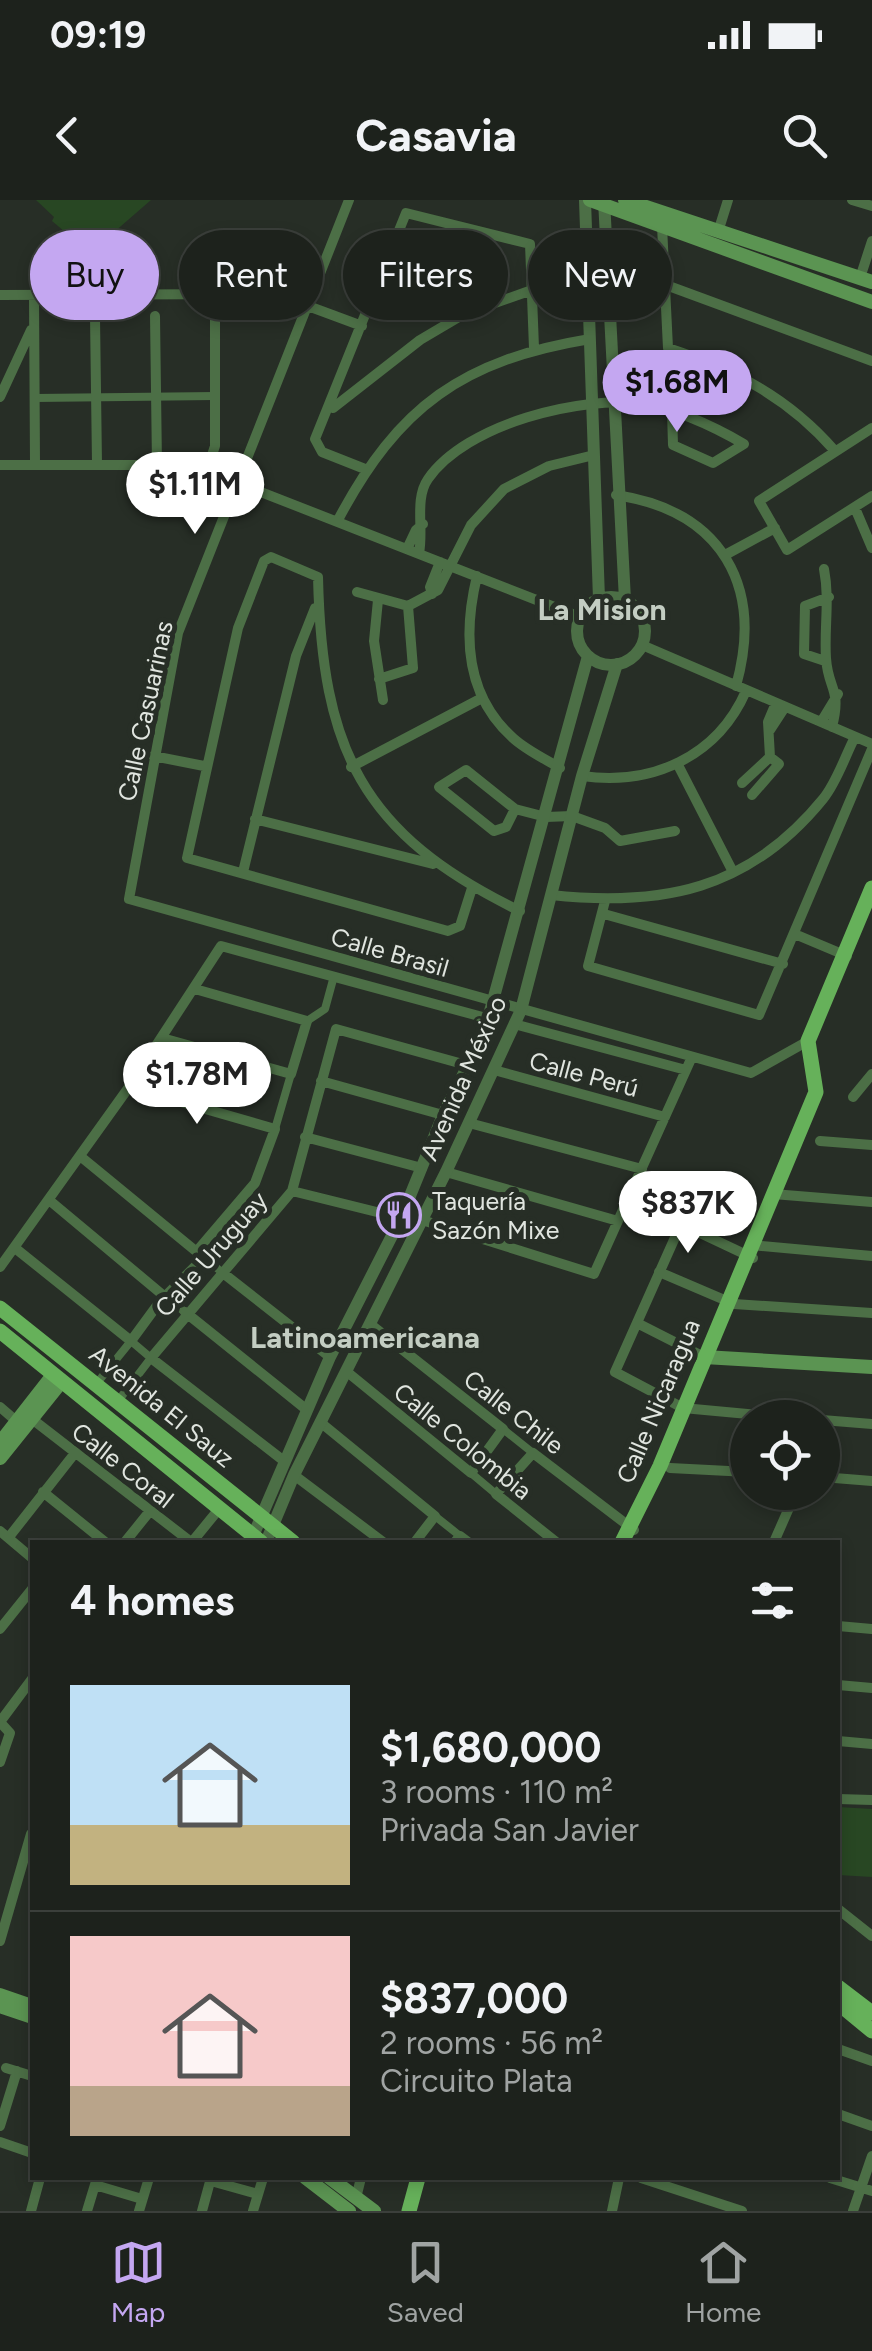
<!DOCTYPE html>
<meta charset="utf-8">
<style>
body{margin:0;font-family:Figtree,sans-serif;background:#252a25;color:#f1f3f6;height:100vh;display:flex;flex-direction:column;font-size:38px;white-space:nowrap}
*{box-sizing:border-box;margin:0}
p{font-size:32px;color:#a0a4a3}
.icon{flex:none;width:55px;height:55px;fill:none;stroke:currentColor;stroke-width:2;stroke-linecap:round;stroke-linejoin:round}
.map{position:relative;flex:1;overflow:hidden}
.details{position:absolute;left:30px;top:1340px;width:810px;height:640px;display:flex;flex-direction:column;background:#1d221c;border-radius:0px;box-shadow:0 5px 15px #0003,0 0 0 2px #3b3f3b}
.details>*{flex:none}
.banner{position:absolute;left:30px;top:30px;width:812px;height:90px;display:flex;gap:20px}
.tools{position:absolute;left:730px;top:1200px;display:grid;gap:20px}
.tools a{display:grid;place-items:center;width:110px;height:110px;border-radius:50%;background:#1d221c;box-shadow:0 5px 15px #0003,0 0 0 2px #3b3f3b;font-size:50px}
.price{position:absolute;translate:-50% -85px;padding:0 22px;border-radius:35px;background:#fff;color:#222;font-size:32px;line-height:65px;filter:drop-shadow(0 2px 5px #0008)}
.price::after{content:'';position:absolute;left:50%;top:60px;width:30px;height:22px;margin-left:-15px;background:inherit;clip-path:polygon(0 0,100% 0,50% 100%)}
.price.on{background:#c4a7f1;color:#111}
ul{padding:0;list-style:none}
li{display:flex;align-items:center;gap:30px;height:250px;padding:0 40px}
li+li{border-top:2px solid #3b3f3b}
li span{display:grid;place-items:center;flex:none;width:280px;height:200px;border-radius:0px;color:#555}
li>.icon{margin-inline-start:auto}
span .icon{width:120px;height:120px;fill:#fffc;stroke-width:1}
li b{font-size:42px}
h2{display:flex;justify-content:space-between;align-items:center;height:120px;padding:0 40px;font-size:42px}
.pill{padding:0 35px;border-radius:45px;background:#1d221c;box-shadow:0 5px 15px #0003,0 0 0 2px #3b3f3b;font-size:35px;line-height:90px}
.pill.on{background:#c4a7f1;color:#111}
.status{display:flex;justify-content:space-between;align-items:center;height:70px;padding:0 50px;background:#1d221c;direction:ltr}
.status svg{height:28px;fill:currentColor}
header{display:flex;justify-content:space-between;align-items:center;height:130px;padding:0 40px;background:#1d221c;font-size:45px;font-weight:700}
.tab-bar{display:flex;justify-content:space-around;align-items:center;height:140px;border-top:2px solid #3b3f3b;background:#1d221c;font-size:28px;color:#a0a4a3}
.tab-bar a{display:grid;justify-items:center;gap:5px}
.tab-bar .on{color:#c4a7f1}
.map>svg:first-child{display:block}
</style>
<div class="status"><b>09:19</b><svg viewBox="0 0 49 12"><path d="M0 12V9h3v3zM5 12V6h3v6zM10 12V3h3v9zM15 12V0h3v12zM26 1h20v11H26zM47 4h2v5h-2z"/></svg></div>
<header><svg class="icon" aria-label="back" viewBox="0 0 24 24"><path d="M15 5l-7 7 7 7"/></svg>Casavia<svg class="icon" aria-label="search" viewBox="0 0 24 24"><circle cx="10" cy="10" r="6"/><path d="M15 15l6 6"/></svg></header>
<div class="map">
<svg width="872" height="2011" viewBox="0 0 872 2011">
<rect width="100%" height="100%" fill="#272e26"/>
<path fill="#284723" d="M36,0H151L90,53L52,21L54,17Z
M838,1607L872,1609V1677L838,1675Z"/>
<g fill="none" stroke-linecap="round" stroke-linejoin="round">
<path stroke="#4c6f46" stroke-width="8" d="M35,198L215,196
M307,821L325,809L334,776
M275,929L291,874
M185,1112L164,1096L203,1057L223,1073
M97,1183L131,1141L151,1158L118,1201
M503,1229L533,1253
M471,1273L496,1294
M435,1316L460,1336"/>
<path stroke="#4c6f46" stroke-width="10" d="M349,0L178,433L129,699L751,873L808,841
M852,0L872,6
M662,26L668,148C735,170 788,197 835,251
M718,32L728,0
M860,78L872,41
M666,85L872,161
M0,95L272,94
M34,96L35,264
M308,106L362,126
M155,116L157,265
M95,117L97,264
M0,197L31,130
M333,208L420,140L464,114L532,90
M872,228L759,301L787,350L872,296
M0,265H200L211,258L215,246V116
M365,269L322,252L315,239L406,13L530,44L534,148
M238,283L580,417
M616,295C722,311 764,386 736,486
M855,308L872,348
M338,320C398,206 463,160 590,139
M407,349L416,330L423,324
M419,353C424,330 414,299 428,279C466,224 581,195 644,204C680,210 713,226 744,244L713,263L673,245L672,211
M725,355L775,328
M824,369C830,400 824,427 826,458C828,490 842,488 832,527
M477,376C463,434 465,495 513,538C526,550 545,559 560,568
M357,392L408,406L438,390L471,325L504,289L549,266L594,255
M432,394L430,387L440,362
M378,400L374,441L383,500
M642,445L872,544
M825,461L804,454L805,406L829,397
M379,479L413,468L408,406
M821,522L838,494
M770,530L785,507
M153,556L204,566
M678,565L733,672
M351,567L482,498
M582,576C652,586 717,557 746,491
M742,583L770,557
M752,595L779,564L770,557L768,522L776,503
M515,609L506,627L494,631L439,587L466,570L515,609L546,617L572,616L605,628L620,641L675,631
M255,619L433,664
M243,672L296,456L315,408
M472,688L460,726L448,731L187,658L238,428L264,361L271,357L318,377C322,549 361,634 520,711
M551,695C662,707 749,690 823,599C837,582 845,556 855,537
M605,701L588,766L759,815L872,549
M604,714L783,764
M797,735L847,756
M514,824L686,870
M162,838L291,874L307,821L195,789
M494,870L665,917
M321,881L443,915
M129,887L275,929L255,983L197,1051
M853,897L872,874
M469,923L642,969
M305,937L422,968
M820,941L872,945
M80,956L203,1057
M446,972L618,1021
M292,991L401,1018
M773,994L872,1002
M422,1020L594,1074L691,859
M751,1045L872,1056
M15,1048L131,1141L164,1096L49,1000
M753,1058L681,1024L615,1172L683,1208L792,1218
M0,1067L129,887L221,746L490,819
M659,1072L734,1104L872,1113
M223,1073L330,1157
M185,1112L307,1210
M637,1123L704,1157
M346,1171L471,1273L503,1229L370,1124
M0,1207L22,1226
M32,1219L191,1342
M822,1220L872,1224
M320,1222L435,1316L415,1342
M284,1261L151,1158L292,991L336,829L470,866
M670,1268L748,1272
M294,1275L383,1342
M822,1277L872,1281
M43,1292L105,1342
M0,1331L32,1358
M9,1337L75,1253
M125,1342L150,1311
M192,1342L219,1309
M455,1342L460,1336L468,1342
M556,1342L496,1294L533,1253L634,1330
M774,1342L796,1292
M838,1426L872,1429
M0,1429L32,1389
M838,1485L872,1488
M838,1541L872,1544
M0,1562L10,1533L0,1522L32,1479
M838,1599L872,1600
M838,1709L872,1736
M0,1741L31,1634
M838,1849L872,1861
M6,1868L32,1876
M838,1914L872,1926
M0,1926L17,1871
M0,1942L32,1953
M641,1978L742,2011
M830,1978L872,1991
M211,1981L258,1994
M95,1985L142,1999
M356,1998L361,1978
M31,2011L40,1978
M87,2011L97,1978
M139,2011L149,1978
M202,2011L211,1978
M253,2011L263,1978
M612,2011L619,1978
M853,2011L872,1956"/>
<path stroke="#4c6f46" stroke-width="12" d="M585,0L599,399
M604,0L625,400
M577 431a34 34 0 1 1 68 0a34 34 0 1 1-68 0Z
M253,1336L330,1157L401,1018L443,915L484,833L588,456
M266,1342L294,1275L446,972L521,810L582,576L617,464"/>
<path stroke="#5b9452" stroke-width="14" d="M590,0L872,102
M625,0L872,82
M704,1157L872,1167
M0,1243L53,1175
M0,1258L61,1182
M0,1795L32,1806
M0,1806L32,1817
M306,1978L349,2011
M330,1978L374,2011"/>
<path stroke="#66b15a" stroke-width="15" d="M0,1108L293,1342
M0,1131L261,1342
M622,1342L660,1266L816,892L808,841L872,688
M838,1787L872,1813
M838,1803L872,1831
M409,2011L418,1978"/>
</g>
<defs>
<g id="restaurant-ring" transform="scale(2.25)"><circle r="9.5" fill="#272e26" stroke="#c4a7f1" stroke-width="1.5"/><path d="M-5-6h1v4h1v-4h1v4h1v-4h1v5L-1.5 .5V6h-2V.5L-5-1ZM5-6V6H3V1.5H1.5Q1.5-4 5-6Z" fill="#c4a7f1"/></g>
</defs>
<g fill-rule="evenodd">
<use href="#restaurant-ring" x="399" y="1015"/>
</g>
<g text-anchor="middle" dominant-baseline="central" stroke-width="10" stroke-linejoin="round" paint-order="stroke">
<g font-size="25" fill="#e0e5df" stroke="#272e26">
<text transform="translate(145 511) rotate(-78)">Calle Casuarinas</text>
<text transform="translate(390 752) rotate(16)">Calle Brasil</text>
<text transform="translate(584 874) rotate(15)">Calle Perú</text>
<text transform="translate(463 878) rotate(-66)">Avenida México</text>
<text transform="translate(211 1054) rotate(-49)">Calle Uruguay</text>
<text transform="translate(658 1201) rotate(-67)">Calle Nicaragua</text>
<text transform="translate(162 1206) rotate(39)">Avenida El Sauz</text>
<text transform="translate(514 1212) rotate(38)">Calle Chile</text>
<text transform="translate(463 1241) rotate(39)">Calle Colombia</text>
<text transform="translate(123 1265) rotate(38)">Calle Coral</text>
</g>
<g font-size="25" fill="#e0e5df" stroke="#272e26" text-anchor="start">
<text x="432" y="1001">Taquería<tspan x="432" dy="29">Sazón Mixe</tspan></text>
</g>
<g font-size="30" font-weight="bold" fill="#c3cdc2" stroke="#272e26">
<text x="602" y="409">La Mision</text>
<text x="365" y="1137">Latinoamericana</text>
</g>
</g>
</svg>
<div class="tools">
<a><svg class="icon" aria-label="locate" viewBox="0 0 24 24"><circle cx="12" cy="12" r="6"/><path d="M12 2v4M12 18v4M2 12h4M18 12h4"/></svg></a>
</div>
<b class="price on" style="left:677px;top:235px">$1.68M</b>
<b class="price" style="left:195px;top:337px">$1.11M</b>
<b class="price" style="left:197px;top:927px">$1.78M</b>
<b class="price" style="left:688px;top:1056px">$837K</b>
<div class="banner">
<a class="pill on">Buy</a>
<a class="pill">Rent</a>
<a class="pill">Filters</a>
<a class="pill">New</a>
</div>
<section class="details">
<h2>4 homes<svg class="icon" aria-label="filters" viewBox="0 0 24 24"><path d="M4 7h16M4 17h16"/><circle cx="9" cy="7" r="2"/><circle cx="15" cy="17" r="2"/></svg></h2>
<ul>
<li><span style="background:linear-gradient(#bfe0f5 70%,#c2b280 0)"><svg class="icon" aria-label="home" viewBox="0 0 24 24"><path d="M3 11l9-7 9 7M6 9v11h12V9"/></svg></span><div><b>$1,680,000</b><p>3 rooms · 110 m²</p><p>Privada San Javier</p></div></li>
<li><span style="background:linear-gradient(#f6c9c9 75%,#b9a48a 0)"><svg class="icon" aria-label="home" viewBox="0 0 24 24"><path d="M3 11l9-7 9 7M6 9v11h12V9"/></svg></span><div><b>$837,000</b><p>2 rooms · 56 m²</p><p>Circuito Plata</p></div></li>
</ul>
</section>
</div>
<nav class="tab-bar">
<a class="on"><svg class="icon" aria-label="map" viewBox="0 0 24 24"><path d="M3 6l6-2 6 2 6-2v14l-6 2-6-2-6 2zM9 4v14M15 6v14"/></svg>Map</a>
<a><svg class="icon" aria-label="saved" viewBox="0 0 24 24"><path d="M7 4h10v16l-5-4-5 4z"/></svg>Saved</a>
<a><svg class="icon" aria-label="home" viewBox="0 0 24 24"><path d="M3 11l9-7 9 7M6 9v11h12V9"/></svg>Home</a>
</nav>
